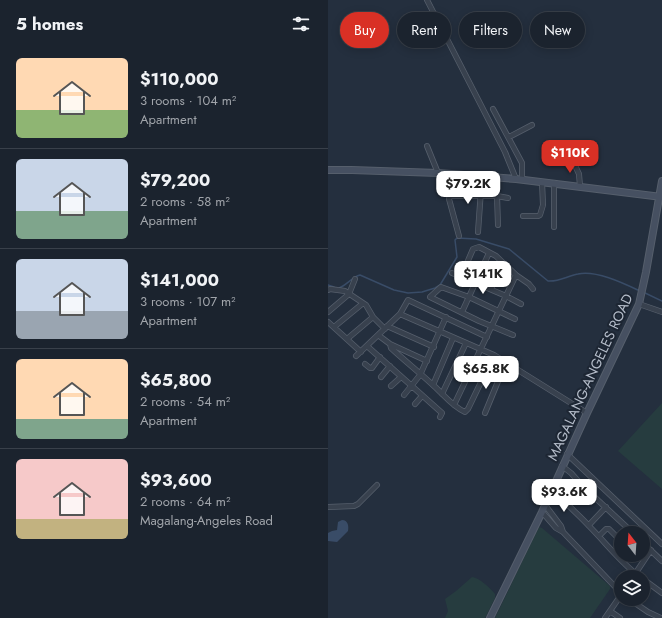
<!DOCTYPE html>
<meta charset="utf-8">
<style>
body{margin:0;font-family:Jost,sans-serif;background:#242b36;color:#f1f3f6;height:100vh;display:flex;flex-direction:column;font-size:15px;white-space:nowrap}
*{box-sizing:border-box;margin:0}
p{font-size:13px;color:#a0a4aa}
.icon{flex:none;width:22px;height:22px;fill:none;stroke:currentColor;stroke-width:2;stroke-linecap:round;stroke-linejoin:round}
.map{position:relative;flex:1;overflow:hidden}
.details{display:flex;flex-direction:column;background:#1b232e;width:328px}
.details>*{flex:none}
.banner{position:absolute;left:12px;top:12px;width:262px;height:36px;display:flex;gap:8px}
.needle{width:26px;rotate:343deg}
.buttons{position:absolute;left:286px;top:526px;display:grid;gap:8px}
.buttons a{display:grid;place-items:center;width:36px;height:36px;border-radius:50%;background:#1b232e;box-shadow:0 2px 10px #0003,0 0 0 1px #39404a;font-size:20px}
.price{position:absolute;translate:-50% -34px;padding:0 9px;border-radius:8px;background:#fff;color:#222;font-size:13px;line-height:26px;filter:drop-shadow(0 1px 2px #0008)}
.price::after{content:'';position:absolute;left:50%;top:24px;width:12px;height:9px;margin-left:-6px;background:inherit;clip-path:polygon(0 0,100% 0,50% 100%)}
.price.active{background:#d93025;color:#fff}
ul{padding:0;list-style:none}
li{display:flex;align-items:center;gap:12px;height:100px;padding:0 16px}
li+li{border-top:1px solid #39404a}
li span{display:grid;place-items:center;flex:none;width:112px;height:80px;border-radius:6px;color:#555}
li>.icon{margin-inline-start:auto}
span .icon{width:48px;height:48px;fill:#fffc;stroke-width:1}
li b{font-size:17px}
h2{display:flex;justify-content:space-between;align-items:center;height:48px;padding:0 16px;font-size:17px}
.tag{padding:0 14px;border-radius:18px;background:#1b232e;box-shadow:0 2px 10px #0003,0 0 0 1px #39404a;font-size:14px;line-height:36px}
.tag.active{background:#d93025;color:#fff}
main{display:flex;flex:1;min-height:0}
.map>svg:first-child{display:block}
</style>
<main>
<section class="details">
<h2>5 homes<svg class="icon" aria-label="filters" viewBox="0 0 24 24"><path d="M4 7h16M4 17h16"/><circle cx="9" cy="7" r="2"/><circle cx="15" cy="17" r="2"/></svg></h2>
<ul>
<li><span style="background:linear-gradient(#ffd9b3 65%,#8fb573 0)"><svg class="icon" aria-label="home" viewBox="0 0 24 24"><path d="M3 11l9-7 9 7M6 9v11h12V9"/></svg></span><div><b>$110,000</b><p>3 rooms · 104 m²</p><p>Apartment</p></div></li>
<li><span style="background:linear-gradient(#c9d6e8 65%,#7fa58c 0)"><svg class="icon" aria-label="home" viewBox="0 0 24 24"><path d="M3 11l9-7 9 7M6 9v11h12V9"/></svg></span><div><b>$79,200</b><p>2 rooms · 58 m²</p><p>Apartment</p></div></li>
<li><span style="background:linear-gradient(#c9d6e8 65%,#9aa5b1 0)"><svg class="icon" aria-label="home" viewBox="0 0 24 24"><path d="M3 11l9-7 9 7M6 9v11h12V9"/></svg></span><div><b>$141,000</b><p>3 rooms · 107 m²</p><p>Apartment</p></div></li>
<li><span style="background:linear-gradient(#ffd9b3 75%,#7fa58c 0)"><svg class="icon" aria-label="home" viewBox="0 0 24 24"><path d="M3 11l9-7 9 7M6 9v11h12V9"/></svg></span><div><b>$65,800</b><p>2 rooms · 54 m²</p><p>Apartment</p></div></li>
<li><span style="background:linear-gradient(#f6c9c9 75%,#c2b280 0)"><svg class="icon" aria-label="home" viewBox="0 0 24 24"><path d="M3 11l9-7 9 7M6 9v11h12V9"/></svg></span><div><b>$93,600</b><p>2 rooms · 64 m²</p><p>Magalang-Angeles Road</p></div></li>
</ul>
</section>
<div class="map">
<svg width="334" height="618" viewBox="0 0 334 618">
<rect width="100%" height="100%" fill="#242f3e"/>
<path fill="#263c3f" d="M334,403V489L290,451Z
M211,527L214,528L282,586V589L262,618H167Z
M144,577C152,578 162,588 167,594V598L157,618H117L120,611L117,599L128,591Z"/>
<path fill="#394c67" d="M14,520C20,520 21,526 20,531L9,542L0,541V533L4,531L9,530L10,522Z"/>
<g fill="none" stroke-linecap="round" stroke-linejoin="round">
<path stroke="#394c67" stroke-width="1.5" d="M0,285L6,287
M11,288C19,285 24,277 32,275L66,290L80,293L94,292L107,288L112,285L129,257L127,240L129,238L148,239L181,249L220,281C231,282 239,276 250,274C268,270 295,283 312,291
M315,292L334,301"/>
<g stroke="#565f6c" stroke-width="6">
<path id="street" d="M99,0L177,152L188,179
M165,109L194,163V179
M181,137L204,125
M99,146L110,173
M244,159L251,174L252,186
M226,183V227
M122,196V188
M169,196L170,225
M195,216H210L212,215L215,205L214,182
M150,232L154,176
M131,236L121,199L122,196H169L180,198
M124,273L178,296L193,304
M133,277L145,249L151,247L168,256L188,275L201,284L205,289
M163,289L174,264
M0,290L2,289L17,291L38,305L45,317L57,329
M311,304L334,312
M0,312L21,294L27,279
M134,312L161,253
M72,314L166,355L259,413
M0,322L33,352
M59,326L106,347
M6,327L34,304
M50,335L62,344L99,361
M185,335L151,321L102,297L113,287L141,297L187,319
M19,339L45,317
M62,344L63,348C77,361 92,373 106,386C115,394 125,407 137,412L140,409L166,355
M39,346L114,413L112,417
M28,356L72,314L80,300L159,337
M37,364L42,368H44L52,357
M53,377L62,366
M105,385L125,338
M63,386L73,377
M114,394L138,343
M76,395L92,375L118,317
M87,404L94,396
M126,405L188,275
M157,413L178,362
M239,454L334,544
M234,466L243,473L252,483
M250.5 488a5.5 5.5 0 1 1 11 0a5.5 5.5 0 1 1-11 0Z
M225,487C235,502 249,513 261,526C278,543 293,563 312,577
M260,491L305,533
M217,505L233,526L235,532
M0,507L26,506L30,504L49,485
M214,512L228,528L235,532L293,593
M261,525L278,507
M271,536L278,529H281L293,541
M315,543L334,561
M305,577L323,550
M315,579L334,593
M301,599L320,612L333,618
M282,611L292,618
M277,618L293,595"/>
</g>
<g stroke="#565f6c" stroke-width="8">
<path id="secondary" d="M0,170H24L110,173L188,179L334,197
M162,618L214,512L259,413L311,304L318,272L334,181"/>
</g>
<use href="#street" stroke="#38414e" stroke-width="4.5"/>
<use href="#secondary" stroke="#465061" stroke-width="6"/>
</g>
<g text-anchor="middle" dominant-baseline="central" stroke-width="4" stroke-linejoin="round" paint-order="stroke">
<g font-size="14" fill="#b4bcc9" stroke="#1d2633">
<text transform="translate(262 377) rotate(-65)">MAGALANG-ANGELES ROAD</text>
</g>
</g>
</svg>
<div class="buttons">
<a><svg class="needle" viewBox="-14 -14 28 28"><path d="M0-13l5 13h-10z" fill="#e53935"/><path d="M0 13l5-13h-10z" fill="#a0a4aa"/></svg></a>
<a><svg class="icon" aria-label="layers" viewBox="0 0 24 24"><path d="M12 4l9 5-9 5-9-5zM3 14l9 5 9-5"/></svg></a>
</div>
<b class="price active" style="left:242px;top:174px">$110K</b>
<b class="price" style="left:140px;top:205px">$79.2K</b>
<b class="price" style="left:155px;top:295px">$141K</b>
<b class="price" style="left:158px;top:390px">$65.8K</b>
<b class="price" style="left:236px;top:513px">$93.6K</b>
<div class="banner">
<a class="tag active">Buy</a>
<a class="tag">Rent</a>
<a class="tag">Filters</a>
<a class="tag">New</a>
</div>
</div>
</main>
